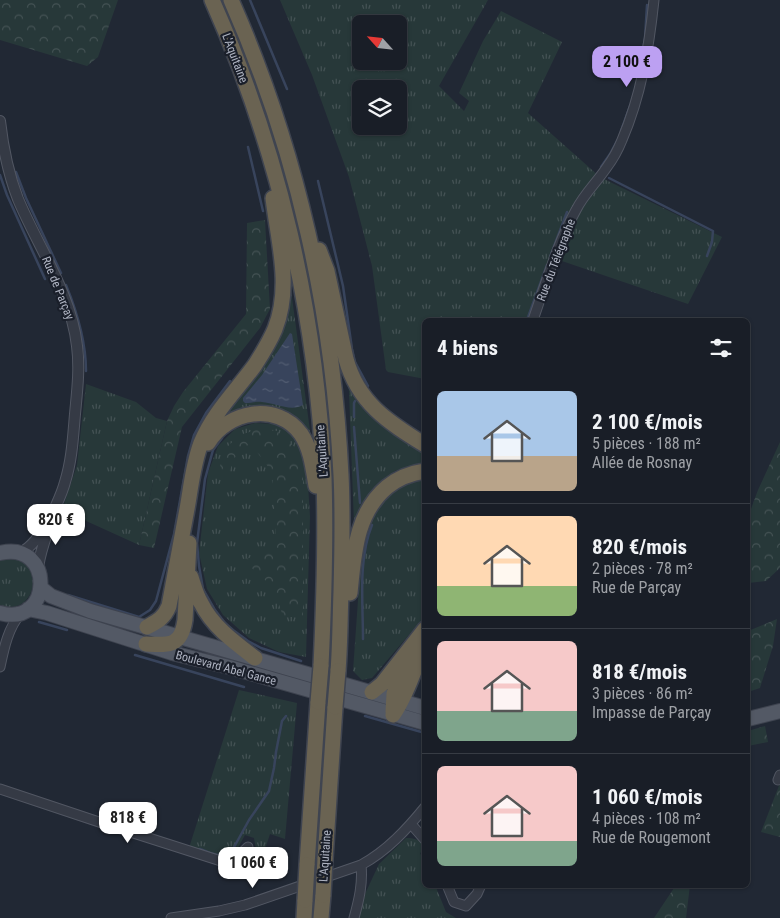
<!DOCTYPE html>
<html lang="fr">
<meta charset="utf-8">
<style>
body{margin:0;font-family:"Roboto Condensed",sans-serif;background:#22272f;color:#f1f3f6;height:100vh;display:flex;flex-direction:column;font-size:19px;white-space:nowrap}
*{box-sizing:border-box;margin:0}
p{font-size:16px;color:#9fa2a7}
.icon{flex:none;width:28px;height:28px;fill:none;stroke:currentColor;stroke-width:2;stroke-linecap:round;stroke-linejoin:round}
.map{position:relative;flex:1;overflow:hidden}
.side{position:absolute;left:422px;top:318px;width:328px;height:570px;display:flex;flex-direction:column;background:#191e27;border-radius:8px;box-shadow:0 1px 4px #0004,0 0 0 1px #373c44}
.side>*{flex:none}
.needle{width:32px;rotate:297deg}
.tools{position:absolute;left:352px;top:15px;display:grid;gap:10px}
.tools a{display:grid;place-items:center;width:55px;height:55px;border-radius:8px;background:#191e27;box-shadow:0 1px 4px #0004,0 0 0 1px #373c44;font-size:25px}
.price{position:absolute;translate:-50% -42px;padding:0 11px;border-radius:10px;background:#fff;color:#222;font-size:16px;line-height:32px;filter:drop-shadow(0 1px 2px #0008)}
.price::after{content:'';position:absolute;left:50%;top:30px;width:15px;height:11px;margin-left:-8px;background:inherit;clip-path:polygon(0 0,100% 0,50% 100%)}
.price.current{background:#bca0f2;color:#111}
ul{padding:0;list-style:none}
li{display:flex;align-items:center;gap:15px;height:125px;padding:0 15px}
li+li{border-top:1px solid #373c44}
li span{display:grid;place-items:center;flex:none;width:140px;height:100px;border-radius:8px;color:#555}
li>.icon{margin-inline-start:auto}
span .icon{width:60px;height:60px;fill:#fffc;stroke-width:1}
li b{font-size:21px}
h2{display:flex;justify-content:space-between;align-items:center;height:60px;padding:0 15px;font-size:21px}
.map>svg:first-child{display:block}
</style>
<div class="map">
<svg width="780" height="918" viewBox="0 0 780 918">
<defs>
<pattern id="grass-tufts" width="24" height="20" patternUnits="userSpaceOnUse" patternTransform="scale(1.25)"><rect width="24" height="20" fill="#273839"/><path d="M3 7l-1-3M5 7V3M7 7l1-3M15 17l-1-3M17 17v-4M19 17l1-3" fill="none" stroke="#445254"/></pattern>
<pattern id="forest-crowns" width="20" height="18" patternUnits="userSpaceOnUse" patternTransform="scale(1.25)"><rect width="20" height="18" fill="#273839"/><path d="M2 6a3 3 0 1 1 6 0M12 15a3 3 0 1 1 6 0" fill="none" stroke="#445254"/></pattern>
<pattern id="water-ripples" width="26" height="14" patternUnits="userSpaceOnUse" patternTransform="scale(1.25)"><rect width="26" height="14" fill="#38445c"/><path d="M2 4q2-2 4 0t4 0M15 11q2-2 4 0t4 0" fill="none" stroke="#525d72"/></pattern>
</defs>
<rect width="100%" height="100%" fill="#212834"/>
<path fill="url(#grass-tufts)" fill-rule="evenodd" d="M280,0H488L439,86L464,111L469,101L459,93L483,41L501,11L562,42L528,113L600,177L578,200L530,320H425V379L388,372L386,370L372,266L349,177L312,75ZM361,24H399V61H361ZM361,89H399V126H361Z
M604,179L722,237L688,304L559,260L581,207Z
M290,283L311,438L284,414L215,426L264,363Z
M86,384L136,402L156,418L167,421L139,545L62,510L77,465Z
M348,384L425,452V464L407,467L395,471L382,480L362,503L354,524L349,392Z
M255,423L275,424L292,434L303,449L307,469L310,516L306,657L279,652L249,638L223,615L207,589L199,553L208,473L218,446L235,429Z
M425,479V616L372,678L362,680L353,671L361,558L369,524L383,501L403,486Z
M11,558C15,559 20,560 23,562C42,576 32,609 8,607C5,607 3,605 0,605V560Z
M239,690L297,703L285,839L270,834L266,846L261,853L235,865C238,858 250,855 256,849L254,838L245,835L235,853L222,859L189,848Z
M406,838C415,838 423,840 425,850L420,853L425,863V885H435L446,912L456,918H358L365,894L379,864Z"/>
<path fill="url(#forest-crowns)" d="M0,0H118L98,57L87,66L0,40Z
M265,220L270,309L260,328L182,427L154,548L139,545L167,421L174,406L183,392L246,314L247,223Z
M259,429L277,431L298,451L303,470V617H283L274,588L243,560L277,549L272,472L251,444L243,447L234,459L229,473L221,476L220,463L227,447L240,435Z
M780,442V568L766,581L748,583V517L758,490Z
M777,619L773,646L760,688L748,692V631Z
M765,726L768,742L748,746V731Z
M780,783V837L761,832Z
M676,885H690L686,918H654Z"/>
<path fill="url(#water-ripples)" d="M290,333L292,334L303,405C291,412 275,403 262,402C257,401 251,403 245,403L243,401V398L262,375Z"/>
<g fill="none" stroke-linecap="round" stroke-linejoin="round">
<path stroke="#38445c" stroke-width="2.5" d="M250,0L287,89
M641,61L645,38L647,5
M621,131L630,106
M248,147L263,211
M601,167L610,154L618,139
M16,172L26,198L61,273
M0,175L7,195L45,279
M609,178L713,231L712,242L707,256
M318,181L343,286L352,349L355,362L368,386
M550,257L567,212
M66,285C77,312 86,341 86,371
M527,320L547,265
M354,417V403L355,401
M354,427L360,503
M222,438L213,450L205,479L197,543L199,566L203,589L215,610L225,623L233,630L248,641L261,648L301,661
M68,595L139,617L150,610L156,601L174,534L188,456L194,435L206,413L230,381
M39,622L67,630
M363,639C363,602 358,559 372,525
M135,655L244,687
M365,716L425,733
M200,849C212,853 224,861 233,849L249,820L269,791L274,768L276,752L282,721L286,716"/>
<g stroke="#525763" stroke-width="11">
<path id="minor" d="M533,320C546,283 557,244 576,210C584,194 597,182 607,167C613,159 618,150 622,140C641,96 649,48 654,0
M0,667C4,648 8,628 21,613
M778,780L780,775
M0,789L102,823L224,862C234,861 241,854 248,847
M411,824L425,840
M447,885L454,902L466,906L477,894L481,885
M171,918L219,911L245,905L361,865C387,851 407,829 425,807
M354,918C359,900 363,883 361,865"/>
</g>
<g stroke="#525763" stroke-width="12">
<path id="tertiary" d="M0,121C3,148 8,173 18,199C38,247 71,293 77,346C80,369 77,392 75,414C73,437 72,460 65,482C62,494 56,505 51,517C49,523 48,530 46,536C43,547 39,557 38,569
M20,553C32,547 39,536 46,525"/>
</g>
<g stroke="#3e434f" stroke-width="16">
<path id="primary" d="M0,553C55,540 53,628 0,613
M41,588L51,596L90,611L425,708
M28,609L47,613L172,653L229,667L425,723
M748,719L780,711"/>
</g>
<g stroke="#3f4450" stroke-width="18">
<path id="motorway" d="M212,0C279,150 316,313 324,477C326,540 324,603 321,666
M231,0C297,149 333,312 341,475C343,514 342,553 341,592C340,618 340,645 338,671
M319,250L327,271L346,359C358,403 388,422 425,445
M208,443C227,411 277,401 301,434C311,449 313,468 316,486
M191,577C194,586 196,595 201,603C213,627 234,642 255,658
M350,593C354,556 355,514 387,487C398,478 411,473 425,471
M147,627C158,621 164,618 169,606C175,573 181,541 187,509C191,487 193,464 201,443C213,413 236,391 255,365C262,354 270,341 275,329C292,286 278,241 273,198
M146,644C169,645 181,647 185,620L189,543
M372,692L382,684L425,629
M393,712L394,694L404,661
M393,715C408,694 413,669 425,647
M325,859L335,707
M307,865L318,702
M304,918L305,900
M321,918L323,895"/>
</g>
<use href="#minor" stroke="#353a45" stroke-width="9"/>
<use href="#tertiary" stroke="#353a45" stroke-width="10"/>
<use href="#primary" stroke="#535965" stroke-width="14"/>
<use href="#motorway" stroke="#6a6352" stroke-width="15"/>
<g stroke="#3f4450" stroke-width="18" stroke-linecap="butt">
<path id="motorway-bridge" d="M318,702L321,666
M335,707L338,671
M323,895L325,859
M305,900L307,865"/>
</g>
<use href="#motorway-bridge" stroke="#6a6352" stroke-width="15"/>
</g>
<g text-anchor="middle" dominant-baseline="central" stroke-width="4.5" stroke-linejoin="round" paint-order="stroke">
<g font-size="12" fill="#afb4c2" stroke="#1a1f2a">
<text transform="translate(235 58) rotate(69)">L'Aquitaine</text>
<text transform="translate(556 260) rotate(-69)">Rue du Télégraphe</text>
<text transform="translate(58 288) rotate(68)">Rue de Parçay</text>
<text transform="translate(322 451) rotate(-94)">L'Aquitaine</text>
<text transform="translate(226 668) rotate(15)">Boulevard Abel Gance</text>
<text transform="translate(325 856) rotate(-86)">L'Aquitaine</text>
</g>
</g>
</svg>
<div class="tools">
<a><svg class="needle" viewBox="-14 -14 28 28"><path d="M0-13l5 13h-10z" fill="#e53935"/><path d="M0 13l5-13h-10z" fill="#9fa2a7"/></svg></a>
<a><svg class="icon" aria-label="layers" viewBox="0 0 24 24"><path d="M12 4l9 5-9 5-9-5zM3 14l9 5 9-5"/></svg></a>
</div>
<b class="price current" style="left:627px;top:88px">2 100 €</b>
<b class="price" style="left:56px;top:546px">820 €</b>
<b class="price" style="left:128px;top:844px">818 €</b>
<b class="price" style="left:253px;top:889px">1 060 €</b>
<section class="side">
<h2>4 biens<svg class="icon" aria-label="filters" viewBox="0 0 24 24"><path d="M4 7h16M4 17h16"/><circle cx="9" cy="7" r="2"/><circle cx="15" cy="17" r="2"/></svg></h2>
<ul>
<li><span style="background:linear-gradient(#a9c7e8 65%,#b9a48a 0)"><svg class="icon" aria-label="home" viewBox="0 0 24 24"><path d="M3 11l9-7 9 7M6 9v11h12V9"/></svg></span><div><b>2 100 €/mois</b><p>5 pièces · 188 m²</p><p>Allée de Rosnay</p></div></li>
<li><span style="background:linear-gradient(#ffd9b3 70%,#8fb573 0)"><svg class="icon" aria-label="home" viewBox="0 0 24 24"><path d="M3 11l9-7 9 7M6 9v11h12V9"/></svg></span><div><b>820 €/mois</b><p>2 pièces · 78 m²</p><p>Rue de Parçay</p></div></li>
<li><span style="background:linear-gradient(#f6c9c9 70%,#7fa58c 0)"><svg class="icon" aria-label="home" viewBox="0 0 24 24"><path d="M3 11l9-7 9 7M6 9v11h12V9"/></svg></span><div><b>818 €/mois</b><p>3 pièces · 86 m²</p><p>Impasse de Parçay</p></div></li>
<li><span style="background:linear-gradient(#f6c9c9 75%,#7fa58c 0)"><svg class="icon" aria-label="home" viewBox="0 0 24 24"><path d="M3 11l9-7 9 7M6 9v11h12V9"/></svg></span><div><b>1 060 €/mois</b><p>4 pièces · 108 m²</p><p>Rue de Rougemont</p></div></li>
</ul>
</section>
</div>
